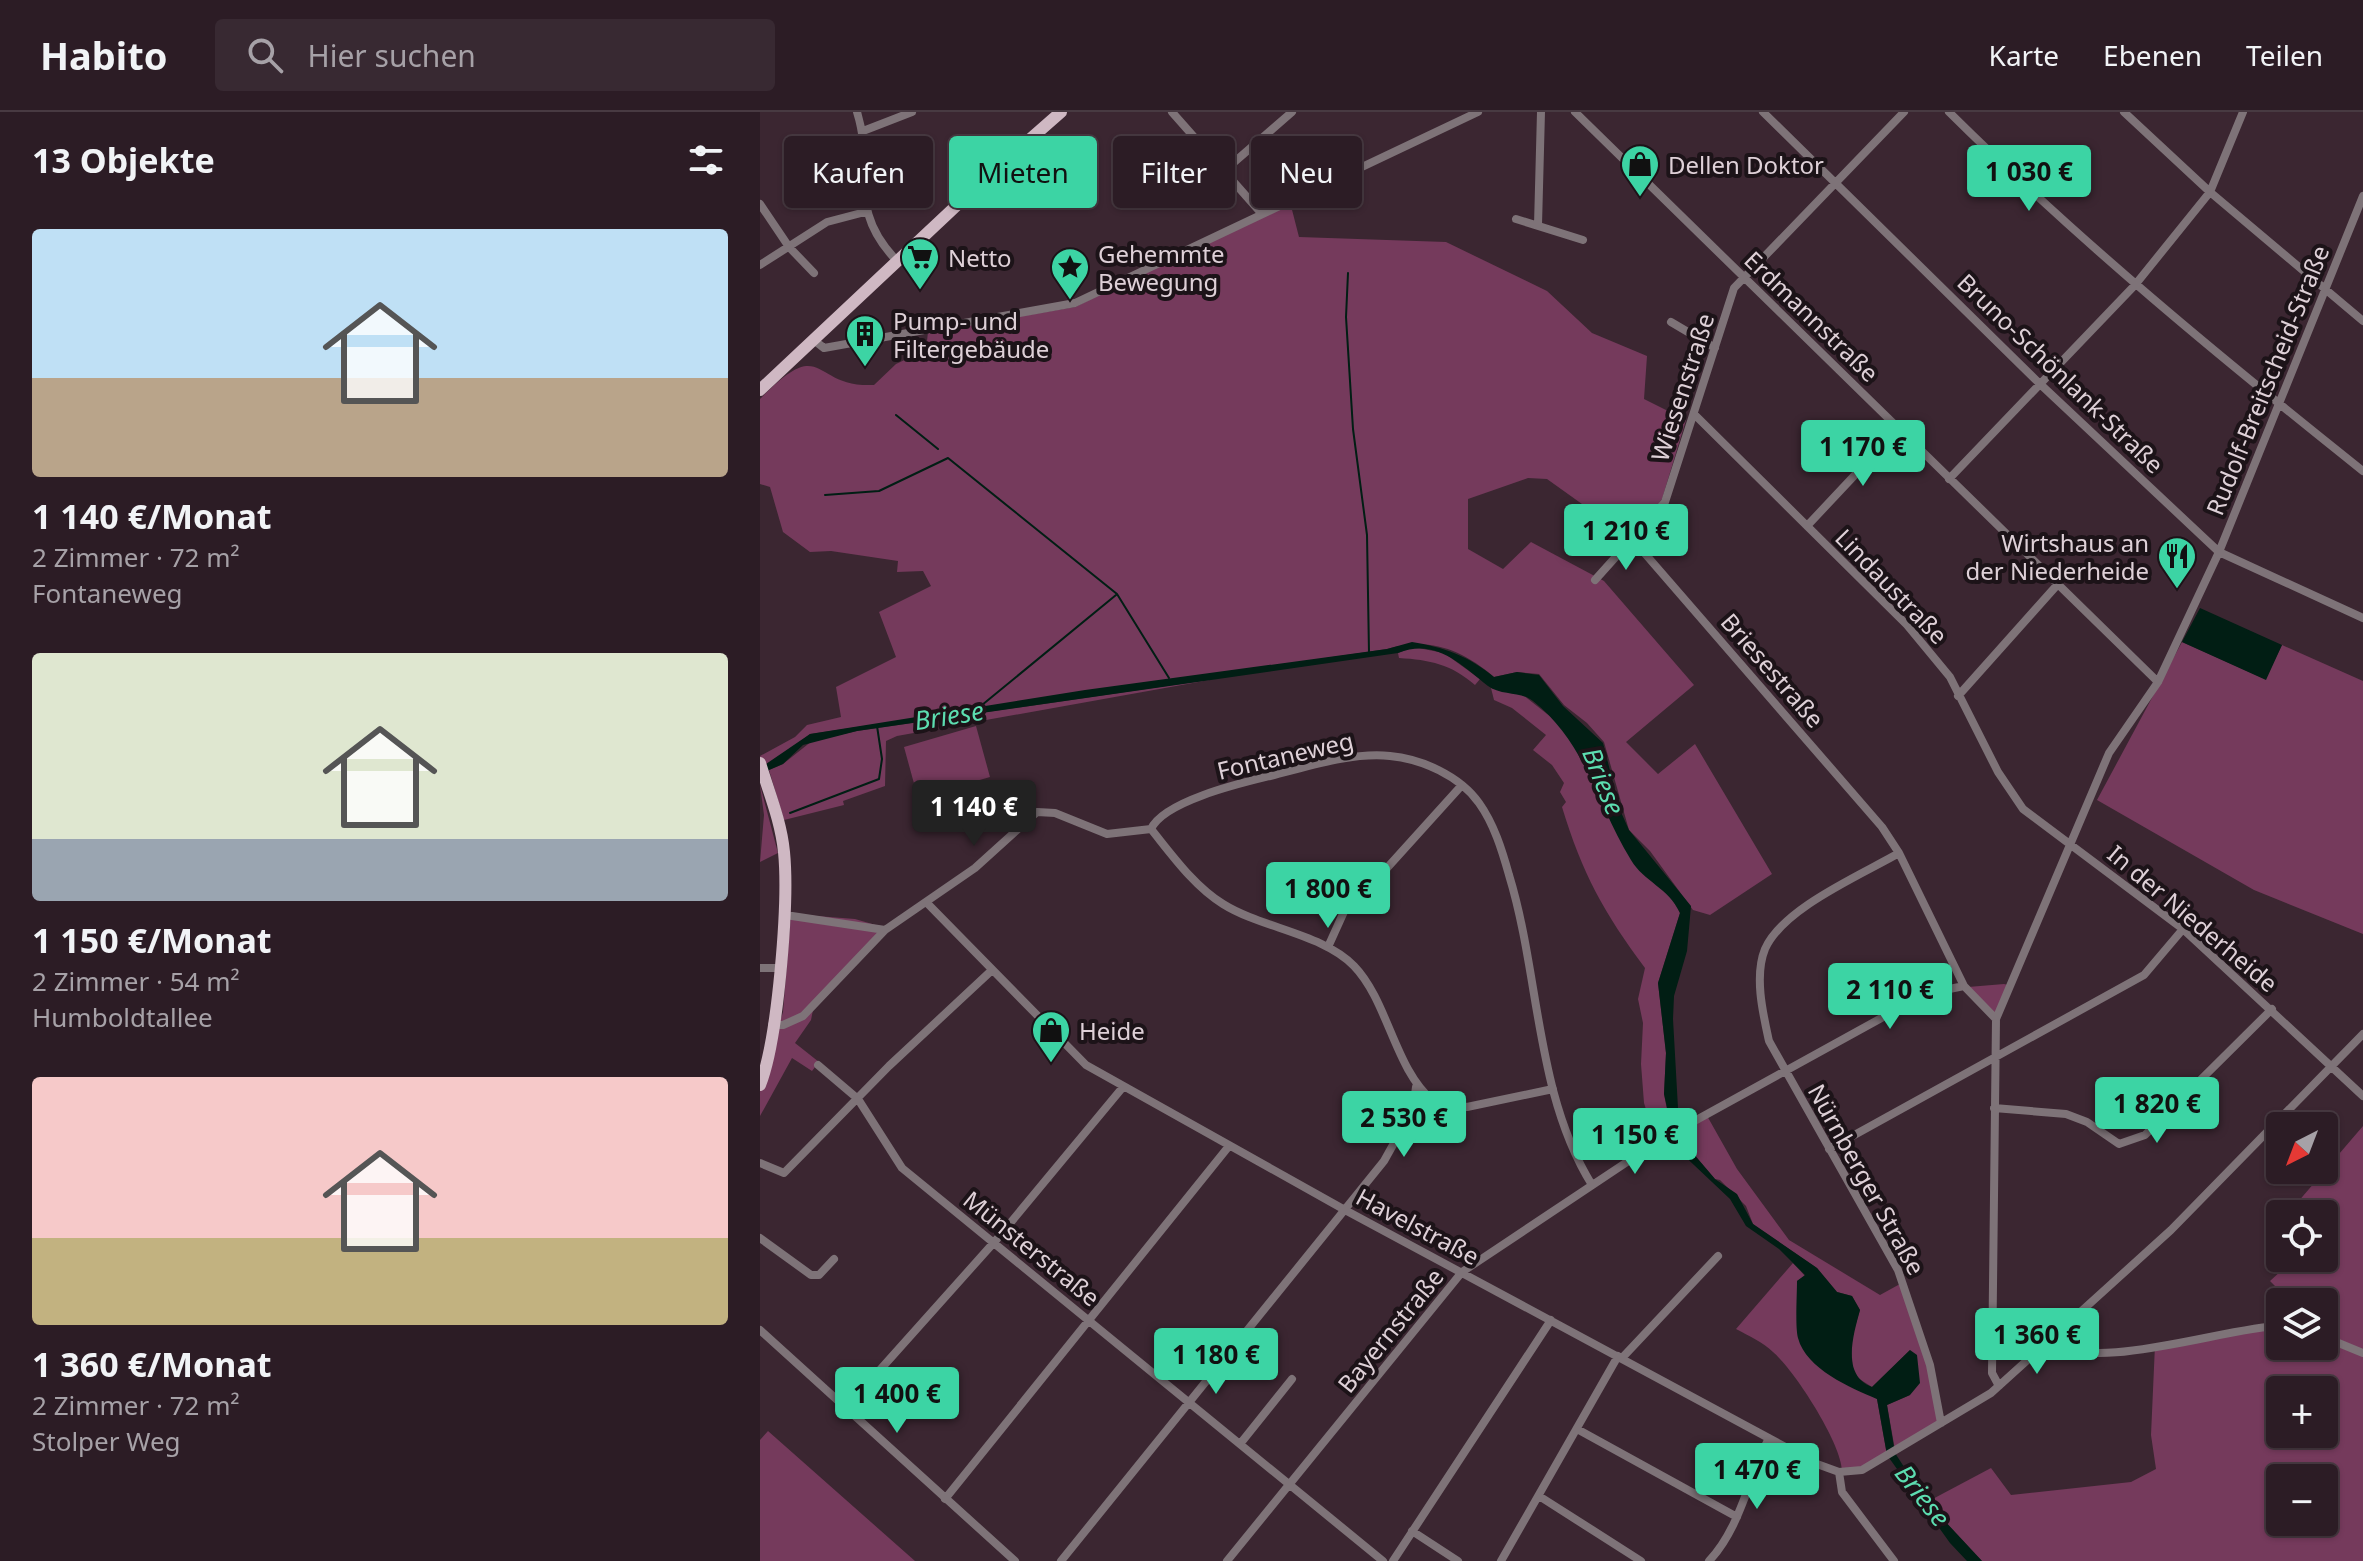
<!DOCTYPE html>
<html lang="de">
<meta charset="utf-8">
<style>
body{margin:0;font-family:"Noto Sans",sans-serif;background:#382932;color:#f1f3f6;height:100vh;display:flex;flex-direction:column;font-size:30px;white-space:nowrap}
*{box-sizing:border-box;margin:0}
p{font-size:26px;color:#a6a1a7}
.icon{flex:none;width:44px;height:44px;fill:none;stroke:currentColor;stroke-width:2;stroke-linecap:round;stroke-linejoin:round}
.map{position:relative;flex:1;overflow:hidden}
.sheet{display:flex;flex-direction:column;background:#2c1c25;width:760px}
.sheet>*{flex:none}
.hud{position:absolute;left:24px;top:24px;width:760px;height:72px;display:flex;gap:16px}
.needle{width:52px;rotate:222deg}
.buttons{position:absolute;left:1506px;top:1000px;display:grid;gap:16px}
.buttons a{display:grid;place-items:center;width:72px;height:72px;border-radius:8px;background:#2c1c25;box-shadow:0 2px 6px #0004,0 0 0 2px #483a42;font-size:40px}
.price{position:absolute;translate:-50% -68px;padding:0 18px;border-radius:8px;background:#3cd4a4;color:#111;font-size:26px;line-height:52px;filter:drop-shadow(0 2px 4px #0008)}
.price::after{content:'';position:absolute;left:50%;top:48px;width:24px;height:18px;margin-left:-12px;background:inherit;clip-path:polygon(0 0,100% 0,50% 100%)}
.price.current{background:#222;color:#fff}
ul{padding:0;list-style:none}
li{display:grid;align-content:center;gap:16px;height:424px;padding:0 32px}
li span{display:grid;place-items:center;height:248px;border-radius:8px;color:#555}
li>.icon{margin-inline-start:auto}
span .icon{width:144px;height:144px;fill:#fffc;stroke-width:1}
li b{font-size:34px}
h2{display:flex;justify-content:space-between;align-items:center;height:96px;padding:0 32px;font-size:34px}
.pill{padding:0 28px;border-radius:8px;background:#2c1c25;box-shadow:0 2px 6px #0004,0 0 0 2px #483a42;font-size:28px;line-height:72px}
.pill.current{background:#3cd4a4;color:#111}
header{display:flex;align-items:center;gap:48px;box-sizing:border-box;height:112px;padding:0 40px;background:#2c1c25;border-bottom:2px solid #483a42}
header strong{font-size:38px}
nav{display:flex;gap:44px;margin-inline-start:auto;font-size:28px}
.search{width:560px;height:72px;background:#382932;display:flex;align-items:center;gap:20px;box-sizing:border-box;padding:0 28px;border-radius:8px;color:#a6a1a7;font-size:30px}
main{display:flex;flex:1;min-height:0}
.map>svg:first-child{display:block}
</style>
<header>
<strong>Habito</strong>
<div class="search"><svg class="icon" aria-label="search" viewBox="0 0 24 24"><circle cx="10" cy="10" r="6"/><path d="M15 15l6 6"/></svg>Hier suchen</div>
<nav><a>Karte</a><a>Ebenen</a><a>Teilen</a></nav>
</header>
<main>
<section class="sheet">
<h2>13 Objekte<svg class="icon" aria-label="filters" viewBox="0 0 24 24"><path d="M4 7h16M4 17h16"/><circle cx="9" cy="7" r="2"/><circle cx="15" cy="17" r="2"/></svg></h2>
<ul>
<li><span style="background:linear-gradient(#bfe0f5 60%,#b9a48a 0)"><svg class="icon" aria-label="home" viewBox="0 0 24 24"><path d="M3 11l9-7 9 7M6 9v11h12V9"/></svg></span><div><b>1 140 €/Monat</b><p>2 Zimmer · 72 m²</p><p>Fontaneweg</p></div></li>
<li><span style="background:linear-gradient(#dfe7d0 75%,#9aa5b1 0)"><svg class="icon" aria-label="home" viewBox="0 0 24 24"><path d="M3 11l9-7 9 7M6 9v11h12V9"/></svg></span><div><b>1 150 €/Monat</b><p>2 Zimmer · 54 m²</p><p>Humboldtallee</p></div></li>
<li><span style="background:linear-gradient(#f6c9c9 65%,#c2b280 0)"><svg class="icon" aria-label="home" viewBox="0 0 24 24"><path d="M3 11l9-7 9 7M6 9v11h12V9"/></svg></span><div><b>1 360 €/Monat</b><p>2 Zimmer · 72 m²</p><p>Stolper Weg</p></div></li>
</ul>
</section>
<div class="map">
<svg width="1603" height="1449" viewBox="0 0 1603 1449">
<rect width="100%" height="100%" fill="#3b2631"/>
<path fill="#753a5c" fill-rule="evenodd" d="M530,90L539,125L686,130L787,179L832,221L887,244L884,287L926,308L902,387L871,427L787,367L768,366L708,387V437L743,457L771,430L844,469L934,573L866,630L898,662L935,632L1012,762L950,803L933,798L890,739L869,718L844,630L827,611L804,593L779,562L757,560L734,565C701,537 669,525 627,537L50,622L0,662V644L35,625L47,613L81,605L76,575L136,545L119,500L171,474L163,459L137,460L138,449L71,439L50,440L23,420L10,375L0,372V287C65,220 50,276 114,273L136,252L166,238L168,220L315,195Z
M1422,530L1505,567L1522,533L1603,569V822L1494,778L1337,688Z
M653,535L684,541L720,567L715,573C691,552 670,548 639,546L638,541Z
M455,567L137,624L126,629L125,674L83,689L84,693L24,708L9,658L23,652L52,629L97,619Z
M731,576L763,583L801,613L826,651L852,711L911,785L920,801L898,871L906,941L904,982L911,1019L897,1032L884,991L881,952L883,911L878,887L885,856C844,801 822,761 802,695L806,690L800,680L804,671L792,653L773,638L786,623L752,596L734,588Z
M216,614L230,665L158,686L144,635Z
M0,673L18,741L0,750L4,703Z
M31,802L95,807L126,816L53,898L51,908L35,931L59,950L52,959L32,946L0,1004V977L23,900Z
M1244,872L1248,873L1235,902L1208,875Z
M946,1002L977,1057L1029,1128L1120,1183L1140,1172L1170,1261L1179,1310L1135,1338L1127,1293L1150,1283V1238L1112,1275L1093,1263L1091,1228L1100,1198L1092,1184L1077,1180L1057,1156L993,1112L986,1094L960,1068L955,1067L926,1033L920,1018Z
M1603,1014V1449H1222L1167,1390L1231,1356L1251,1383L1371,1370L1396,1357L1391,1323L1395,1233L1517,1210L1520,1205V1234H1564V1190H1531L1510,1169L1535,1146H1564V1102H1536L1531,1098ZM1520,1278H1564V1322H1520ZM1520,1366H1564V1410H1520Z
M1033,1151L1045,1164L1037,1169L1038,1201L1061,1256L1117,1287L1127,1343L1102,1357L1082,1358C1081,1331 1035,1259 1013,1240C1003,1230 989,1224 976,1217Z
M8,1319L155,1449H0V1328Z"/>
<path fill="#011e14" d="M1440,496L1522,533L1506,568L1422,530Z
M652,530C683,535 709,544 734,565L757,560L779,563L803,594L843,631L860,698L869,718L931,794L927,839L914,884L913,907L919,1014L926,1033L955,1067L977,1082L993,1112L1057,1156L1077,1180L1092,1184L1100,1198C1093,1224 1081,1263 1112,1275L1150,1238L1157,1243L1160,1271L1150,1283L1127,1293L1135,1341L1146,1358L1167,1390L1222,1449H1207L1190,1431L1127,1343L1117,1287C1091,1276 1046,1257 1038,1226C1035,1215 1037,1183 1037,1169L1045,1163L1019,1137L986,1114L970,1087L916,1036L904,982L906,941L898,871L920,801C909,776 884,770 871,748C837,693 827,632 773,589C760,579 742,584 728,574C700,552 676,526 638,541L97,619L43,633L23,652L9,658L0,672V662L6,652L50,622L325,578L627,537Z"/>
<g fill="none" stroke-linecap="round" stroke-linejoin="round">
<path stroke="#011e14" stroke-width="2" d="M588,161L586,205L593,317L607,423L609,541
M136,303L178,337
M65,383L119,379L188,346L357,482L409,566
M222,593L356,483
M30,701L119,667L122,647L117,614"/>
<path stroke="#7e7378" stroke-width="8" d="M97,0C116,60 85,95 137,149
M412,0L502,102
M815,0L1398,570
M1003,0L1279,271L1459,440L1603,506
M1189,0C1319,129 1460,245 1603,359
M1364,0L1450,80L1603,209
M103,19L152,0
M464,59L532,0
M0,92L29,135L54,161
M756,107L823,128
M778,113L781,0
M0,153L67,110L105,100
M911,210L955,236
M55,229L64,236L315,191L718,0
M935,303L1147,513L1190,565L1238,660L1263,697L1423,817L1603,984
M1189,367L1375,173L1450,80L1483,0
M1047,414L1138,317
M874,429L1122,715L1139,741L1204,874
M835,468L905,390L974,176L1144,0
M1198,584L1298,472
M391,717C412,743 434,774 463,792C501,816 564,822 594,854C628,889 635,958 673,989
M1139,741C1101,763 1023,796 1005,837C994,864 1003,902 1009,929L1138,1158L1170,1253L1181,1311
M168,792L326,953L585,1098L1057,1352L1079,1360L1102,1358L1231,1281L1411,1118L1603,922
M32,804L125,818
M568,835L601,762L627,756L702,673
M0,856H19
M12,913H23L43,904L125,818L215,756L277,700L295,701L347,722L391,717C404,689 481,671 510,664C547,655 591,640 630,644C662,647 700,664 719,691C734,712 742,738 749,763C780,864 775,981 832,1073
M58,953L98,987L142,1056L623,1449
M1234,996L1306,1002L1327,1010L1359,1032L1385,1023L1512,897
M653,997L673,989L707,995L793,977
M1069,1037L1384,863L1423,817
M0,1051L24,1061L129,954L231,859
M0,1126L51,1163H59L74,1147
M0,1218L255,1449
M1564,1225L1603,1241
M1293,1228C1325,1264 1471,1214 1520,1214
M862,1246L958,1144
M1239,1274L1232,1261L1236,907L1349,641L1398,570L1459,440L1603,84
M85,1297L237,1127L363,975
M817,1317L977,1405
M480,1332L532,1267
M1079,1360L1082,1380L1134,1449
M779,1384L881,1449
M185,1387L469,1034
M652,1419L698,1449
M301,1449L624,1049L653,997L656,975
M467,1449L702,1160L900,1028L1165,882L1204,874L1236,907
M633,1449L791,1208
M741,1449L858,1244
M949,1449C981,1415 988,1366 1009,1326"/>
<path stroke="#cfb8c3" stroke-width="12" d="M0,278L228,64L301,0
M0,651C9,681 21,709 24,740C29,790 18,928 0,973"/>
</g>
<defs>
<g id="shop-pin" transform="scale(2)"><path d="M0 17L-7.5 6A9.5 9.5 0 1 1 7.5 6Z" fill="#3cd4a4" stroke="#1c1318"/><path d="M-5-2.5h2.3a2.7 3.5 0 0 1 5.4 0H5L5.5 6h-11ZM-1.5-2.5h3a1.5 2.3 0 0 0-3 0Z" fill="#111"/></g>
<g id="supermarket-pin" transform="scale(2)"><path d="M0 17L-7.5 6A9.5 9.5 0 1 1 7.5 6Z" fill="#3cd4a4" stroke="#1c1318"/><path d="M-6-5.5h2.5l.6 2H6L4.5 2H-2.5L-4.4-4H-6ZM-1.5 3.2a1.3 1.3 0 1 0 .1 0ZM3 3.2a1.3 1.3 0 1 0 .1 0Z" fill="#111"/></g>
<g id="sight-pin" transform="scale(2)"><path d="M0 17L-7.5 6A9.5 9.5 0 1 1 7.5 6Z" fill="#3cd4a4" stroke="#1c1318"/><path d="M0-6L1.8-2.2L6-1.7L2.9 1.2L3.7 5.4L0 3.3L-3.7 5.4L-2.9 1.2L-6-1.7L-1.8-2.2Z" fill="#111"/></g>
<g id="building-pin" transform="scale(2)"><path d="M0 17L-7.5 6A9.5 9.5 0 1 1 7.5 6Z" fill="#3cd4a4" stroke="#1c1318"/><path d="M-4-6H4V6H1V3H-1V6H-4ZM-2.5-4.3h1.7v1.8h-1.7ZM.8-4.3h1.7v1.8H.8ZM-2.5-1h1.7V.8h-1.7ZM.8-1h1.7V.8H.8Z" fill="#111"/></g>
<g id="restaurant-pin" transform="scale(2)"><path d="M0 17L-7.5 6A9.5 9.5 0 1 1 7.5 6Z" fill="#3cd4a4" stroke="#1c1318"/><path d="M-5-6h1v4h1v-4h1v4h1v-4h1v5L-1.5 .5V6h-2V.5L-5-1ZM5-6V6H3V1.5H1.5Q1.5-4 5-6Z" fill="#111"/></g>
</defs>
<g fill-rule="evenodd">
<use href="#shop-pin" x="880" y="52"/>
<use href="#supermarket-pin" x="160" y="145"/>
<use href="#sight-pin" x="310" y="155"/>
<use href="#building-pin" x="105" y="222"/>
<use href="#restaurant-pin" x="1417" y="444"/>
<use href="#shop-pin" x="291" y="918"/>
</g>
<g text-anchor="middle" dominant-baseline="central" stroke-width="8" stroke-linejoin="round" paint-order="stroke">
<g font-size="24" fill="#ded0d7" stroke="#1c1318" text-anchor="start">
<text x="908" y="52">Dellen Doktor</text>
<text x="338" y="141">Gehemmte<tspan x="338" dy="28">Bewegung</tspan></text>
<text x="188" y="145">Netto</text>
<text x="133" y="208">Pump- und<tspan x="133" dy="28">Filtergebäude</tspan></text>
<text x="1389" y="430" text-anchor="end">Wirtshaus an<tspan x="1389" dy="28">der Niederheide</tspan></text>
<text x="319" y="918">Heide</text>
</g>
<g font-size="24" fill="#ded0d7" stroke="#1c1318">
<text transform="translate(1052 204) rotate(44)">Erdmannstraße</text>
<text transform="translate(1301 261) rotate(44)">Bruno-Schönlank-Straße</text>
<text transform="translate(1507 268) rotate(-68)">Rudolf-Breitscheid-Straße</text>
<text transform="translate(922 275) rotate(-72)">Wiesenstraße</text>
<text transform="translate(1132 474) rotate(46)">Lindaustraße</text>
<text transform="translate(1013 558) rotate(49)">Briesestraße</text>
<text transform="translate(525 643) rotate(-13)">Fontaneweg</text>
<text transform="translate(1433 806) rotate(40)">In der Niederheide</text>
<text transform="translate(1107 1067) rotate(61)">Nürnberger Straße</text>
<text transform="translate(658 1114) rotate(28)">Havelstraße</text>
<text transform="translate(272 1136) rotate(39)">Münsterstraße</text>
<text transform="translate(630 1218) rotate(-51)">Bayernstraße</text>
</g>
<g font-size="26" font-style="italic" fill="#5cddb0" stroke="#1c1318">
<text transform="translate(189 603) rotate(-9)">Briese</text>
<text transform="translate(844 669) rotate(68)">Briese</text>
<text transform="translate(1163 1383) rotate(52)">Briese</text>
</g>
</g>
</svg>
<div class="buttons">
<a><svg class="needle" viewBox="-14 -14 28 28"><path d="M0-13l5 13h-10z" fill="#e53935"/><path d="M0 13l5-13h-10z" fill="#a6a1a7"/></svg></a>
<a><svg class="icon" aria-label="locate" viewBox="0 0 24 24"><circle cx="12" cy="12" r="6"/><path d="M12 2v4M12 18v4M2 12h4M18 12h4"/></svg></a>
<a><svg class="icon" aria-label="layers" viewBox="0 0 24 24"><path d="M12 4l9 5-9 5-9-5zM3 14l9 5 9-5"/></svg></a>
<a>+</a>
<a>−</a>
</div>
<b class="price" style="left:1269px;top:101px">1 030 €</b>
<b class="price" style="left:1103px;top:376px">1 170 €</b>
<b class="price" style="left:866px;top:460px">1 210 €</b>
<b class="price current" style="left:214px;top:736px">1 140 €</b>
<b class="price" style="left:568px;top:818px">1 800 €</b>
<b class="price" style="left:1130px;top:919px">2 110 €</b>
<b class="price" style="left:1397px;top:1033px">1 820 €</b>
<b class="price" style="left:644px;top:1047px">2 530 €</b>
<b class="price" style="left:875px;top:1064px">1 150 €</b>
<b class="price" style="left:1277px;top:1264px">1 360 €</b>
<b class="price" style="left:456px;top:1284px">1 180 €</b>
<b class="price" style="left:137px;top:1323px">1 400 €</b>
<b class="price" style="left:997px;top:1399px">1 470 €</b>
<div class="hud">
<a class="pill">Kaufen</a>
<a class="pill current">Mieten</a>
<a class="pill">Filter</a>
<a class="pill">Neu</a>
</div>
</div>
</main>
